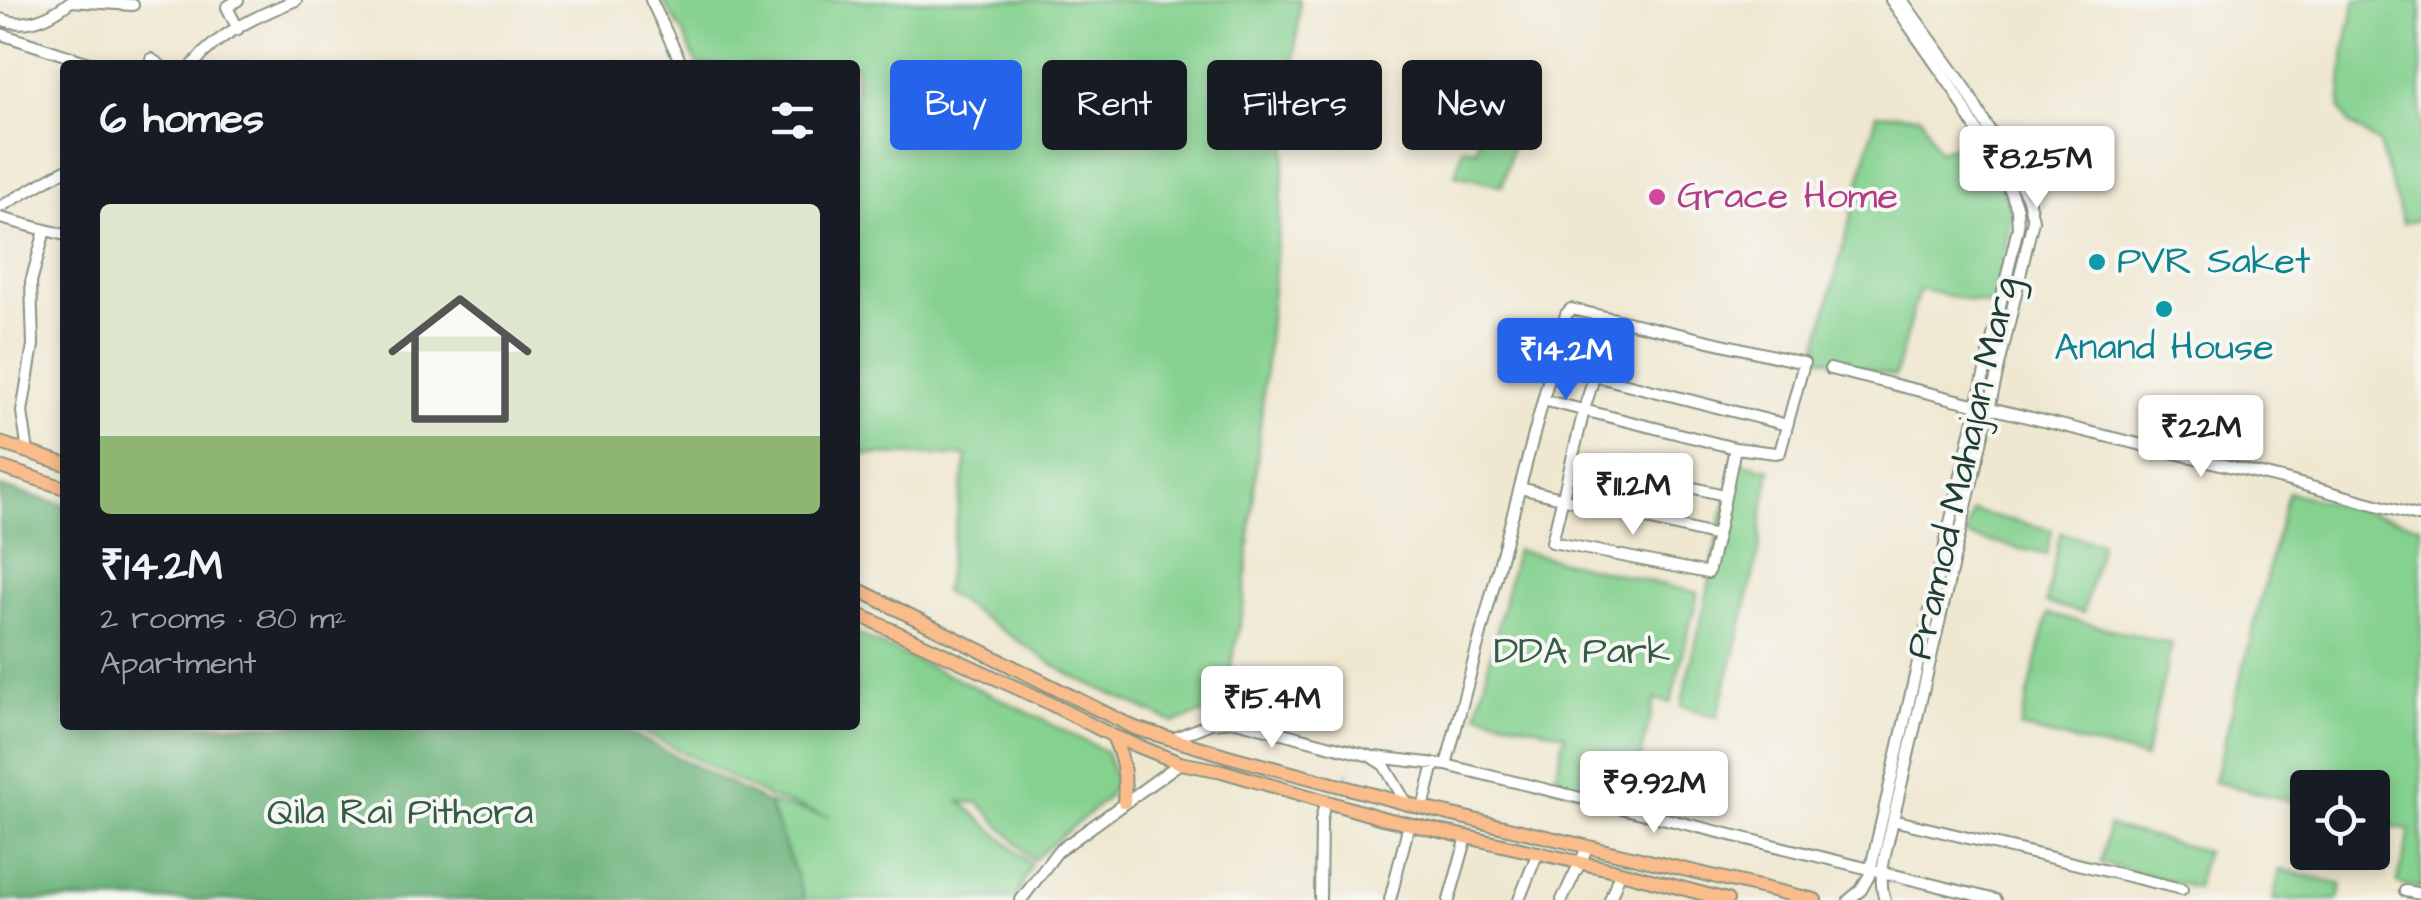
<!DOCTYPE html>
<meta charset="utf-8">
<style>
body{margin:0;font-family:"Architects Daughter",sans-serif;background:#242831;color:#f1f3f6;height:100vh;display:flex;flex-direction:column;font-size:38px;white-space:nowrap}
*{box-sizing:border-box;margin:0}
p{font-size:32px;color:#9ea1a6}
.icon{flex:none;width:55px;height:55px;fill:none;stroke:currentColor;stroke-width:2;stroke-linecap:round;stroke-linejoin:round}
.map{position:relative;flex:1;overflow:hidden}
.drawer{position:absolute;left:60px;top:60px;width:800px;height:670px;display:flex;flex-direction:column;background:#171b24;border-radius:10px;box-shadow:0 5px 15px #0003}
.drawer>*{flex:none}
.hud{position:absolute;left:890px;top:60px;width:950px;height:90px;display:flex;gap:20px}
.fabs{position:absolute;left:2290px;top:770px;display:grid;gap:20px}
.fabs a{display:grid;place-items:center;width:100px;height:100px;border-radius:10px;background:#171b24;box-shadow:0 5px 15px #0003;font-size:50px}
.price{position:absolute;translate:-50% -85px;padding:0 22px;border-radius:10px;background:#fff;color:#222;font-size:32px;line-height:65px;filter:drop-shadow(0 2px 5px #0008)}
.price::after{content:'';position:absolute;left:50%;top:60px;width:30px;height:22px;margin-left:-15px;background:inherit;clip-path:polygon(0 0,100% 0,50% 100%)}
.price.on{background:#2563eb;color:#fff}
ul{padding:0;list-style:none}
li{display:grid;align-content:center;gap:20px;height:530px;padding:0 40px}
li+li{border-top:2px solid #363941}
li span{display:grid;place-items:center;height:310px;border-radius:10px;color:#555}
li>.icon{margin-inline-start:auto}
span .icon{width:180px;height:180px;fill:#fffc;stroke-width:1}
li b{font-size:42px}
h2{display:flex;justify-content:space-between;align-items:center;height:120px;padding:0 40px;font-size:42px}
.chip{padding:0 35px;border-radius:10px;background:#171b24;box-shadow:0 5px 15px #0003;font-size:35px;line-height:90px}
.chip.on{background:#2563eb;color:#fff}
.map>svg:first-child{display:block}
</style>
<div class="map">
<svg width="2421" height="900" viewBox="0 0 2421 900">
<rect width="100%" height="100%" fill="#f6f6f2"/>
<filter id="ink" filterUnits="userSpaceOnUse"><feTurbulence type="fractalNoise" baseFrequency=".01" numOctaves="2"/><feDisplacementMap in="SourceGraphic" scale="20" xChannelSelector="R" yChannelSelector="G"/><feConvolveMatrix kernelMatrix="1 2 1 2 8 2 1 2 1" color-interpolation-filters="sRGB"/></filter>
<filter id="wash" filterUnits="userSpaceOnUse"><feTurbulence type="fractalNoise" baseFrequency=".0048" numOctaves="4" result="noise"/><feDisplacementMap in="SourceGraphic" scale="40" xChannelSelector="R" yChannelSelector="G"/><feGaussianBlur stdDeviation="2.25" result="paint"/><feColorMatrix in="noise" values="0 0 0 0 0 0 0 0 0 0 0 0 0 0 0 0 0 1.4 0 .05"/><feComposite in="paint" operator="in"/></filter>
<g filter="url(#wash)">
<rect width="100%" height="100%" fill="#efe7d0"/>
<path fill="#85d18f" stroke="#528762" stroke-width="2.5" d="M662,0H1300L1243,609L1222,707L1174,723L1068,674L944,592L967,456L855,454V65H697L683,33Z
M2356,0H2421V220L2403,223L2379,144L2349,123L2340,109L2345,48Z
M1877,114L1921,116L1938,151L1979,139L1997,173L2012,212L1994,306L1919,289L1895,376L1815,356Z
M1483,120L1517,128L1502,186L1455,175L1463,147L1476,150Z
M1738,462L1770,469L1761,522L1760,545L1740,633L1717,717L1681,706L1707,595L1722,518Z
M2288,492L2421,526V889L2397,883L2410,831L2373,822L2372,788H2308L2307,805L2214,782Z
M0,494L65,725H615L765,802L831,817L768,797L630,725H855V633L1001,699L1106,752L1116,782L1106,799L1033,860L979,803L961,802L1031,864L1016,899L0,900Z
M1972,511L2052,530L2047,555L1966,536Z
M2060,533L2101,543L2083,613L2046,603Z
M1516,550L1698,593L1671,703L1655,699L1629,804L1553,786L1565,734L1477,713Z
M2048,614L2172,644L2145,758L2020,728Z
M2108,826L2205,851L2196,888L2101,863Z
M2280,869L2342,885L2338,900H2273Z"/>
<path fill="#6cb37a" stroke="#467857" stroke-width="2.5" d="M0,487L65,505V725H615L769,804L804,896L800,900H0Z"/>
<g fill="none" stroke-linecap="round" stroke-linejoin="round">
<path stroke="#67bae2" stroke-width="2.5" d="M1345,782L1348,771"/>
</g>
</g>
<g filter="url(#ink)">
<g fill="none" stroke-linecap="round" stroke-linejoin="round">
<g stroke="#879282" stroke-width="14">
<path id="minor" d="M651,0L682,65
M0,19C26,29 50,18 71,1L133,5
M238,29L227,7L238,0
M1,34L95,65
M151,59L160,65
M193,65C218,33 259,15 296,0
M0,207L65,170
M0,218L65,235
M1612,318L1584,410L1552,542L1708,573L1717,536
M1830,369L2282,479L2421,517
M1595,376L1787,425
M28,452L22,412L33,345L31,282L45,230
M1572,459L1724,495
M1520,488L1717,536L1735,448
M1173,739L1211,723L1236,721L1370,756L1384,765L1407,804
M1375,757L1446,765L1996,900
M1446,765L1566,314L1571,309L1804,363L1780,452L1776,453L1735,448L1543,400
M1423,808L1434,764
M1893,820L2182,889
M2405,891L2421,894
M1021,900L1057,852L1180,763
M1320,900L1321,821L1325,802
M1390,900L1409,824
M1449,900L1467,837
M1519,900L1538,852
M1562,900L1588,846
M1610,900L1620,872
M1849,900L1861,890L1869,876L2018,227L2017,209L2011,192L1954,90L1891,0
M1885,900C1876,876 1888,845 1893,820L2033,220L2028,198L1964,86L1902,0"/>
</g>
<g stroke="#879282" stroke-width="16">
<path id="major" d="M0,443L65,464
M0,467L65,488
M855,588L1135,728L1228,756L1423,808L1815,900
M855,613L1043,700L1113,736L1180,763L1222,771L1382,818L1609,869L1727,900
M1113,736C1124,761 1126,775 1124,802"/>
</g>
<use href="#minor" stroke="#fff" stroke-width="10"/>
<use href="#major" stroke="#f9bc8a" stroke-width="12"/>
</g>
</g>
<circle fill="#d1479c" stroke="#f6f6f2" stroke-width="4" cx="1657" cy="197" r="10"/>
<g fill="#0f9aa8" stroke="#f6f6f2" stroke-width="4">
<circle cx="2097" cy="262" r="10"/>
<circle cx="2164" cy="309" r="10"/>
</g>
<g text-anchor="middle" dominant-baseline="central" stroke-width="8" stroke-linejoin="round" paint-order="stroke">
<g font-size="38" fill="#b23c85" stroke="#f6f6f2" text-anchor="start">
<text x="1677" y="197">Grace Home</text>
</g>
<g font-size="38" fill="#0d838f" stroke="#f6f6f2" text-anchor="start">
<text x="2117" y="262">PVR Saket</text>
<text x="2164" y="348" text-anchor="middle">Anand House</text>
</g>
<g font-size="38" fill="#1f3d34" stroke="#f6f6f2">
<text transform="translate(1963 468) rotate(-77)">Pramod Mahajan Marg</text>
</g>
<g font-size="38" fill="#335b46" stroke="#f6f6f2">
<text x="1582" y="652">DDA Park</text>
<text x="400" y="813">Qila Rai Pithora</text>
</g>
</g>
</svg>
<div class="fabs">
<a><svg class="icon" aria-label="locate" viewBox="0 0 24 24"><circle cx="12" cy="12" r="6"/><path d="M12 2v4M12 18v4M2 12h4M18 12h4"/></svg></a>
</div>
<b class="price" style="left:2037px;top:211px">₹8.25M</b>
<b class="price on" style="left:1566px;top:403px">₹14.2M</b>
<b class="price" style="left:2201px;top:480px">₹22M</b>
<b class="price" style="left:1633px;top:538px">₹11.2M</b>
<b class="price" style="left:1272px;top:751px">₹15.4M</b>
<b class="price" style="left:1654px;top:836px">₹9.92M</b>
<div class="hud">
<a class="chip on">Buy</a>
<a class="chip">Rent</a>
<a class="chip">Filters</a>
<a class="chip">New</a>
</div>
<section class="drawer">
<h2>6 homes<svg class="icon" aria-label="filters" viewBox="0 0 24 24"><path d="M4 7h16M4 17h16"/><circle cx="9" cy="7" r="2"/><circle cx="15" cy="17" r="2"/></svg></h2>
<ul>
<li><span style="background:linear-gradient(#dfe7d0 75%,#8fb573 0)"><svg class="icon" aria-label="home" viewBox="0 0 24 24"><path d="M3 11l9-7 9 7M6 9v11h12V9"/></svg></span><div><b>₹14.2M</b><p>2 rooms · 80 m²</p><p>Apartment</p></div></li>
</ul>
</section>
</div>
